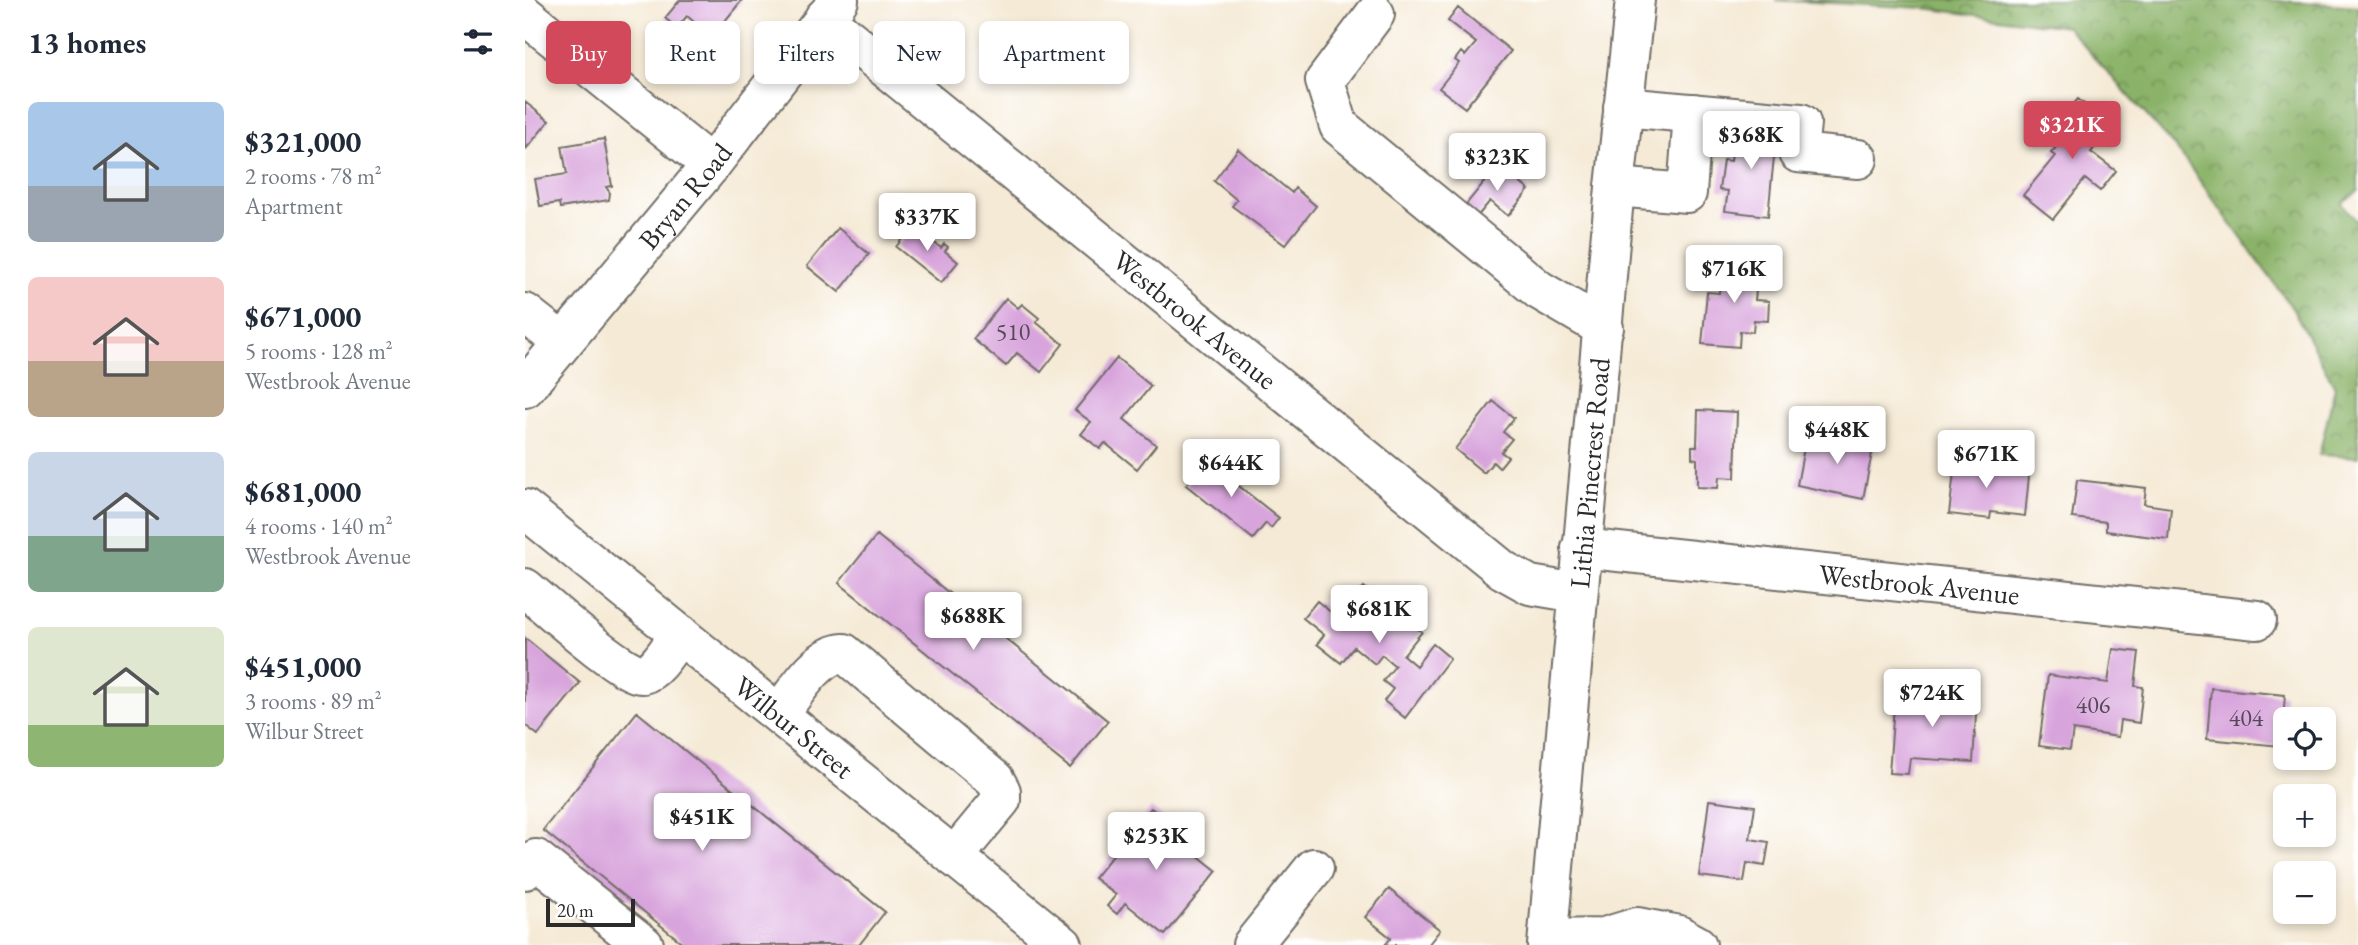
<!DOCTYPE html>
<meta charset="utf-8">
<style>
body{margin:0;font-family:"EB Garamond",serif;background:#f6f6f7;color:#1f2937;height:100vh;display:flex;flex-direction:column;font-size:26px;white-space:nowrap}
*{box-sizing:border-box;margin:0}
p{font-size:23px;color:#747a83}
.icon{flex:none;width:38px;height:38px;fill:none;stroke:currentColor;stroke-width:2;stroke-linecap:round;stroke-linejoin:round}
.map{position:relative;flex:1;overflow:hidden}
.panel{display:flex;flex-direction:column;background:#fff;width:525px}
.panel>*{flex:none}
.hud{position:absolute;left:21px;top:21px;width:665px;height:63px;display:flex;gap:14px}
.buttons{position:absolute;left:1748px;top:707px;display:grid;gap:14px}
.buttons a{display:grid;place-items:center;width:63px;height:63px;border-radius:10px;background:#fff;box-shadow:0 4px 10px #0003;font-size:35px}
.scale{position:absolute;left:21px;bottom:18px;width:89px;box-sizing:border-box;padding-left:7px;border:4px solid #2b2b2b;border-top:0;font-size:19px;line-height:24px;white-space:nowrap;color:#2b2b2b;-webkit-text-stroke:5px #fff;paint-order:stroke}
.price{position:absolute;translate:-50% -60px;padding:0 16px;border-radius:7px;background:#fff;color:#222;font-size:23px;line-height:46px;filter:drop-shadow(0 2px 4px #0008)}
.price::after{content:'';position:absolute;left:50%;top:42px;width:21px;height:16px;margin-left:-10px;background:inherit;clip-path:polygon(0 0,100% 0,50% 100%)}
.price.current{background:#d1495b;color:#fff}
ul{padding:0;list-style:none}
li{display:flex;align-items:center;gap:21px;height:175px;padding:0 28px}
li span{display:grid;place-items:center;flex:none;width:196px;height:140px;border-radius:10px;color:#555}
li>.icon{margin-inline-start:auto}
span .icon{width:84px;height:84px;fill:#fffc;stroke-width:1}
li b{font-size:30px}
h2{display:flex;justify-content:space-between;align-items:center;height:84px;padding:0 28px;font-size:30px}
.tag{padding:0 24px;border-radius:10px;background:#fff;box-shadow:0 4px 10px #0003;font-size:24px;line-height:63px}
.tag.current{background:#d1495b;color:#fff}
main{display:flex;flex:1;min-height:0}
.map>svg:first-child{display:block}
</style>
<main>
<section class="panel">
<h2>13 homes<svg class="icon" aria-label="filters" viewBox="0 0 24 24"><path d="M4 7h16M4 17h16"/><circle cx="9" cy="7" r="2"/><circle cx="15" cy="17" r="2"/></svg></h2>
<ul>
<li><span style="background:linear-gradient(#a9c7e8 60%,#9aa5b1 0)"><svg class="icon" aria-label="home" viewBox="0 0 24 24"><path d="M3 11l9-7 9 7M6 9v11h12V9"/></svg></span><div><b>$321,000</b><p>2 rooms · 78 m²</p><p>Apartment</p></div></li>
<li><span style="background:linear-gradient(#f6c9c9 60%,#b9a48a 0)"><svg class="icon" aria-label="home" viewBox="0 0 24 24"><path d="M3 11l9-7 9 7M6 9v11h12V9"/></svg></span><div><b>$671,000</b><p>5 rooms · 128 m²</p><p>Westbrook Avenue</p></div></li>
<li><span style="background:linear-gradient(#c9d6e8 60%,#7fa58c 0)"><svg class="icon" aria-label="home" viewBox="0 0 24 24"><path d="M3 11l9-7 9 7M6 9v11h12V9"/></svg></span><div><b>$681,000</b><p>4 rooms · 140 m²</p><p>Westbrook Avenue</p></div></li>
<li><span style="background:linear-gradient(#dfe7d0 70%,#8fb573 0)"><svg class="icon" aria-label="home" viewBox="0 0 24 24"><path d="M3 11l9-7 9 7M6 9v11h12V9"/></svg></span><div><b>$451,000</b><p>3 rooms · 89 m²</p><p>Wilbur Street</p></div></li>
</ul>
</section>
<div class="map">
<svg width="1833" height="945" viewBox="0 0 1833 945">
<defs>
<pattern id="forest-crowns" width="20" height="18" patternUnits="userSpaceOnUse" patternTransform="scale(1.75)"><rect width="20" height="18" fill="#8ab268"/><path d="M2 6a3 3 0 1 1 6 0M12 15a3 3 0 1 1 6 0" fill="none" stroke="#719156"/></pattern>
</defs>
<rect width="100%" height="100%" fill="#fff"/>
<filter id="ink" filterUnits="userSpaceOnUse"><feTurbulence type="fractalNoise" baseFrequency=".0143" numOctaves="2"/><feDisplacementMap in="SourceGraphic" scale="14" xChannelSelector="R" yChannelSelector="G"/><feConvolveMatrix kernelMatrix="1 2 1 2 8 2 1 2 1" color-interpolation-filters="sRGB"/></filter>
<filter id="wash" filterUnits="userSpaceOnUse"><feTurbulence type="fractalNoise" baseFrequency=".00686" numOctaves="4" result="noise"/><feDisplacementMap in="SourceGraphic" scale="28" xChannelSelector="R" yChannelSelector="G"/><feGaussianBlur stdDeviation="1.57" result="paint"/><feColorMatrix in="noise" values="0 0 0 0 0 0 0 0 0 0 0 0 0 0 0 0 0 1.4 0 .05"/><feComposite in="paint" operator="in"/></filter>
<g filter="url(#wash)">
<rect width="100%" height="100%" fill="#f5ead6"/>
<path fill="url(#forest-crowns)" stroke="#5a6e4a" stroke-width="2" d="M1250,0H1741L1833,6V191L1817,203L1833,223V457L1794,455L1810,387L1768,309L1650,147L1542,27L1398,8Z"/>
<g id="blocks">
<path fill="#d8a4dc" d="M155,0H217L187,37L162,16L152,28L140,18Z
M933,8L986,51L940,108L914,88L934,63L930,60L936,52L940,56L951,43L923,21Z
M1553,99L1587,126L1566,152L1591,171L1575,191L1560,179L1528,219L1498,195L1530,156L1526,153L1543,133L1532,124Z
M0,102L24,121L1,149L0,148Z
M1210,128L1264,137L1261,159L1249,157L1243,216L1200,211L1203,191L1194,190L1198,160L1206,161Z
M79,139L87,186L81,187L85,193L84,200L35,208L34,203L15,206L10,179L42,174L37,146Z
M713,149L767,193L770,188L791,206L760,245L707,206L712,200L689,181Z
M973,165L1004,190L983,216L965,201L951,218L938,208Z
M391,221L404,232L401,236L416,248L419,244L423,247L420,251L433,262L416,283L371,247Z
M313,228L344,254L314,292L282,266Z
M1197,259L1234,262L1230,300L1244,301L1243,321L1229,320L1228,332L1215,331L1214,347L1177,344L1182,292L1194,293Z
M481,298L493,308L497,304L514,318L511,322L538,344L516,372L492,353L481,366L448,339Z
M592,358L626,386L599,419L631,445L612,469L580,443L575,449L556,434L566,422L550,410Z
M968,401L989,418L978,432L987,439L976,452L983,457L974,468L968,462L959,473L930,449Z
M1173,410L1212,412L1210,478L1194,477L1193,488L1172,487V459L1167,458V446H1172Z
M1334,435L1350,438L1338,499L1272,485L1281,437L1331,447Z
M1431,456L1469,461L1468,472L1504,476L1500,516L1466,512L1465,519L1424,514Z
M681,460L690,467L694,461L707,474L704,478L754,518L746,528L741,523L728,539L661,485Z
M1552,480L1621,488L1619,504L1646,508L1643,539L1581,531V522L1547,518Z
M352,535L583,721L545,768L314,583Z
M839,587L897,632L878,655L891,666L908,644L925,658L880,718L859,701L868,689L858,681L870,666L857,655L850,664L829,647L816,663L792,644L799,635L778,618L792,601L813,618Z
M0,638L55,683L13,735L0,725Z
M1588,649L1614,652L1610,686L1618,687L1614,723L1595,720L1593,737L1548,730L1545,750L1514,746L1523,675L1583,683Z
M1686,688L1760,695L1756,746L1682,739Z
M1370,692L1452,698L1448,762L1385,758L1383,774L1364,773Z
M112,712L360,912L334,945H160L18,830Z
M1184,800L1230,806L1225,839L1244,842L1240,866L1222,863L1219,882L1174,876Z
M626,808L678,849L672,855L692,871L640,935L600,903L592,914L582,906L591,895L569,878Z
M864,889L915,930L903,945H860L866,938L840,917Z"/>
</g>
</g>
<g filter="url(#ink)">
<use href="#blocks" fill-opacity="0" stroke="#726e67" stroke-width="2"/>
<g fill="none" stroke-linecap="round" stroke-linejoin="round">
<g stroke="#726e67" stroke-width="42">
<g id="minor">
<path d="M850,14L800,81L814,126L1014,290L1079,328"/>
<path d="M0,15L186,165"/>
<path id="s1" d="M299,18L978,570L1005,585L1052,593"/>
<path d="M1098,107L1276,123L1273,153L1333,159"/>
<path d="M1090,187L1162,193L1168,113"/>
<path d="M0,313L37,342"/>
<path id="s2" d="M0,388L186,165L314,0"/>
<path id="s3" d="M0,509L538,945"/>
<path id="s4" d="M1056,548L1732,620"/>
<path d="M0,588C17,602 102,679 118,674C132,671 146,645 155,634"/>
<path d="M254,714C269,695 292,654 319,653L470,780L476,791V800L429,857"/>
<path d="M0,870L11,859L119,945"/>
<path d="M1023,939L1076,938L1112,927L1154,935L1172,945"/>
<path d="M727,945L789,868"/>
</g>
</g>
<g stroke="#726e67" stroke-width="42">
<g id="major">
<path id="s5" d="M1022,945L1090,187L1110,0"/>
</g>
</g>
<use href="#minor" stroke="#fff" stroke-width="38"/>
<use href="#major" stroke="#fff" stroke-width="38"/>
</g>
</g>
<g text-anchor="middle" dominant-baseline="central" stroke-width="7" stroke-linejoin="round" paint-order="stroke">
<g font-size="24" fill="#564957">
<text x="488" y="331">510</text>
<text x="1568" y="704">406</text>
<text x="1721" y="717">404</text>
</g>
<g font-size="28" fill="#2b2b2b" stroke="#fff">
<text stroke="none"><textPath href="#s2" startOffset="250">Bryan Road</textPath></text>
<text stroke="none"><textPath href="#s1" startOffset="478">Westbrook Avenue</textPath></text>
<text stroke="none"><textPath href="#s5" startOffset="474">Lithia Pinecrest Road</textPath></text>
<text stroke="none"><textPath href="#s4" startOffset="340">Westbrook Avenue</textPath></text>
<text stroke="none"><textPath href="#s3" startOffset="346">Wilbur Street</textPath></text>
</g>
</g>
</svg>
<div class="buttons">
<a><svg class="icon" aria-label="locate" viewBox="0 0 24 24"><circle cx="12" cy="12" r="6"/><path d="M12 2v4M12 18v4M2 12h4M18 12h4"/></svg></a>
<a>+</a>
<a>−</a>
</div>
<div class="scale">20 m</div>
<b class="price current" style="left:1547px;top:161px">$321K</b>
<b class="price" style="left:1226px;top:171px">$368K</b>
<b class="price" style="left:972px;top:193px">$323K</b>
<b class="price" style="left:402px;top:253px">$337K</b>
<b class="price" style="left:1209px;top:305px">$716K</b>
<b class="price" style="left:1312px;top:466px">$448K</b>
<b class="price" style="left:1461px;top:490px">$671K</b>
<b class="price" style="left:706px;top:499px">$644K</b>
<b class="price" style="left:854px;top:645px">$681K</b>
<b class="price" style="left:448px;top:652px">$688K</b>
<b class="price" style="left:1407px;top:729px">$724K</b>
<b class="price" style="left:177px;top:853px">$451K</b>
<b class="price" style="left:631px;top:872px">$253K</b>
<div class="hud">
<a class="tag current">Buy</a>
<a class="tag">Rent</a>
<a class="tag">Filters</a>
<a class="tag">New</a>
<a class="tag">Apartment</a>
</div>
</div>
</main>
